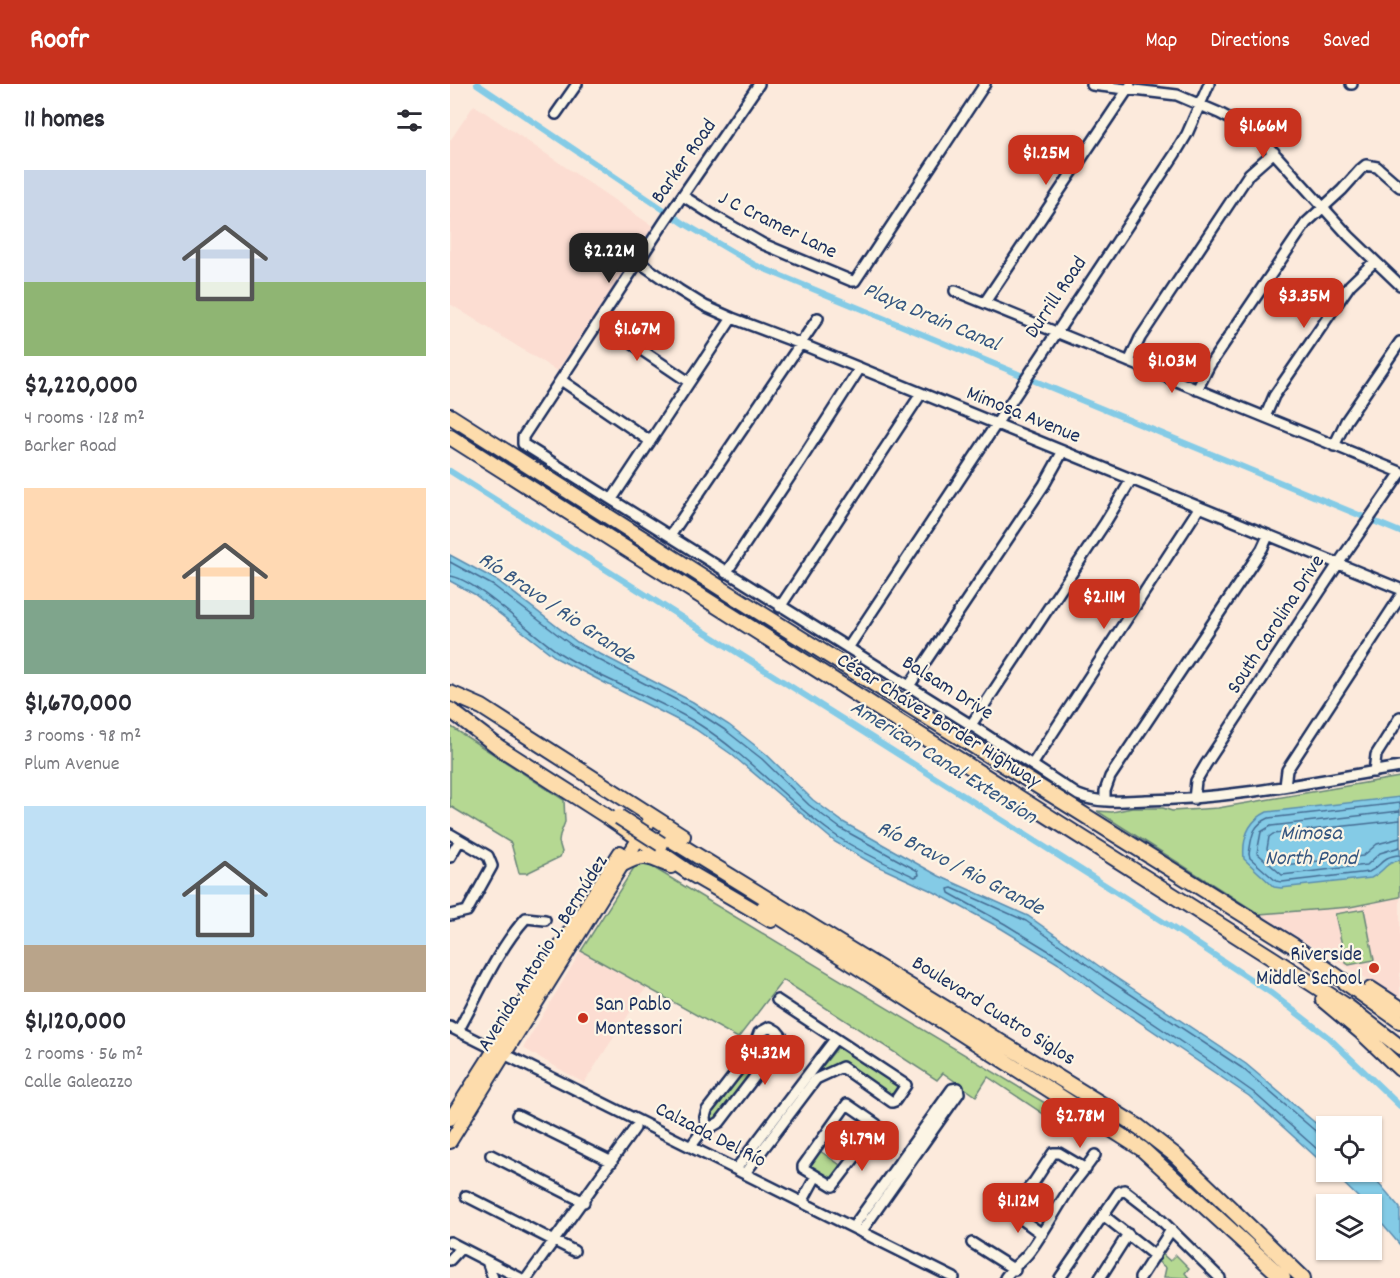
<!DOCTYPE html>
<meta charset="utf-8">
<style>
body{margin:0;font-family:Dekko,sans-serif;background:#f7f7f7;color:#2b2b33;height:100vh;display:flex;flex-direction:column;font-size:22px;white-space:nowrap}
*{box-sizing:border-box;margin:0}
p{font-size:20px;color:#7c7c81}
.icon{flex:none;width:33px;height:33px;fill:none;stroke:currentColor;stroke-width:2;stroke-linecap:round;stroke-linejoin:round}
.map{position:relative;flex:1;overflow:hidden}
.panel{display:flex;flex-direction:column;background:#fff;width:450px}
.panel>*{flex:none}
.tools{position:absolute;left:866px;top:1032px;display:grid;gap:12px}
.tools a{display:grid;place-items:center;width:66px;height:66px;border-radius:0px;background:#fff;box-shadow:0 2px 4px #0004;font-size:30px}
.price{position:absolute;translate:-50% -51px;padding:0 14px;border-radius:12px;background:#c8321e;color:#fff;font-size:20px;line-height:39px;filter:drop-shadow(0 2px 3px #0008)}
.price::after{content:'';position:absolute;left:50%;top:36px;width:18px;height:14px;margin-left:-9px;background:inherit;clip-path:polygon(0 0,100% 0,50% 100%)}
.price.selected{background:#222;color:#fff}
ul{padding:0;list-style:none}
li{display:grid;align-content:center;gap:12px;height:318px;padding:0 24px}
li span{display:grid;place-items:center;height:186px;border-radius:0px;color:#555}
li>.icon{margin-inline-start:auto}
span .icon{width:108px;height:108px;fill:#fffc;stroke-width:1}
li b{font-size:26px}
h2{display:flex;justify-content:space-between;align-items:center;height:72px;padding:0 24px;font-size:26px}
header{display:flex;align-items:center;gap:36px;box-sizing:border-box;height:84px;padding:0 30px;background:#c8321e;color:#fff}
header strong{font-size:28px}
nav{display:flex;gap:33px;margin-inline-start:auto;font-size:21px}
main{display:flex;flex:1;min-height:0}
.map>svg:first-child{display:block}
</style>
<header>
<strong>Roofr</strong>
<nav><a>Map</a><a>Directions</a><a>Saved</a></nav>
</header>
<main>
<section class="panel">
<h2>11 homes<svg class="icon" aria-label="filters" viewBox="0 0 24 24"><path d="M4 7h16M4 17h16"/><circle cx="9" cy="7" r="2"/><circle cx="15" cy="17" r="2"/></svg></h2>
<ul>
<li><span style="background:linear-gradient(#c9d6e8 60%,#8fb573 0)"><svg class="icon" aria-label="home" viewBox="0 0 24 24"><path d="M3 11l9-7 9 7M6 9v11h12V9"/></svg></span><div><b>$2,220,000</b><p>4 rooms · 128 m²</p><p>Barker Road</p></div></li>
<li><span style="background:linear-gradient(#ffd9b3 60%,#7fa58c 0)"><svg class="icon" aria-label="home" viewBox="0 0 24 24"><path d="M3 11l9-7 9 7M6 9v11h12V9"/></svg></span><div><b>$1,670,000</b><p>3 rooms · 98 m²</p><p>Plum Avenue</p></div></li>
<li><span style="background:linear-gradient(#bfe0f5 75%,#b9a48a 0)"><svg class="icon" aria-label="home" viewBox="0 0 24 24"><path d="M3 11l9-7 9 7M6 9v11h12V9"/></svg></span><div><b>$1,120,000</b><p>2 rooms · 56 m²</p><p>Calle Galeazzo</p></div></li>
</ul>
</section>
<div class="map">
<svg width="950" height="1194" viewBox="0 0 950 1194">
<rect width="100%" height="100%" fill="#fceadc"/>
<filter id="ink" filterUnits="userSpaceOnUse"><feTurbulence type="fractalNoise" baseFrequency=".0167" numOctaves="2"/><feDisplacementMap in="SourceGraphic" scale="12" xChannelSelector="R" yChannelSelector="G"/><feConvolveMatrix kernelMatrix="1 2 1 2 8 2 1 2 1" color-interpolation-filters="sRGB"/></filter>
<g filter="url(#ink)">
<path fill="#fcddd2" d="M24,21L204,143L107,287L0,220V57Z
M950,813V915L809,830L900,823Z
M131,867L196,904L134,999L73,964Z"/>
<path fill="#b5d892" stroke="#688478" stroke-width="1.5" d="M0,642L114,716L115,738L110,751L109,758L112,768L110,773L77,789H69L61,759L0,722Z
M950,693V813L900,823L809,830L647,727L662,728L682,724H713L722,727L768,724Z
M194,778L605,1025L598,1033L538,993L526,1012L493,989L487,996L333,896L288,954L131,867L185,782Z
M914,825L924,876L899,881L896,879L885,830Z
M318,948L324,949L328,953L330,960L324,965L317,966L267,1035L263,1036L260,1033V1030L309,964V955Z
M388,963H393L451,1003L445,1012H442L397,979L373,986L371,984Z
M370,1067L393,1083L383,1096L359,1081Z
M710,1168L720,1177L726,1171L739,1184L735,1189L739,1194L714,1193L716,1184L705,1175Z"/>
<path fill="#84cbe6" stroke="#5a8db0" stroke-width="1.5" d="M0,471L48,497L127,558L243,618L279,641L316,670L363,716L393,738L489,792L578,832L656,887L796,980L876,1048V1082L799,1012L647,909L609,880L552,845L484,808L423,780L385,758L281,670L245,645L108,575L24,510L0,497Z
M950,713V776C932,780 935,788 921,794L831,804L824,803L794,775C792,753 798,737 817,728Z
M882,1088H919L923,1092L950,1124V1161L921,1127V1120H915Z"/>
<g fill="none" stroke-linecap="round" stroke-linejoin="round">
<path stroke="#456d94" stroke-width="1.5" d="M0,478L44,502L124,563L240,623L275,646L312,675L359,721L390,744L468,787L469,791L465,793C439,781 412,769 388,753C339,720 300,673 250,641C206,613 155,598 111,570C85,554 25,494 0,492
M950,719L819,734C801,742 802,753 799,770L800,774L826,797L832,798L919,788C933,782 930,772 950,771
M950,727L821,742L811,748L807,769L832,791L917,781L930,769L950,763
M950,736L823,750L819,753L817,765L835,781L913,772L927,760L950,754
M876,1052L870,1051L792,984L653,892L576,837L502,804L498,805L499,809L555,840L612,875L651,904L752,972L803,1008L876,1073"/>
<path stroke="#84cbe6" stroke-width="6" d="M27,0L235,140L305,181L950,448
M0,387L734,851L821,909L878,953L950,1022"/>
<g stroke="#1b2f5e" stroke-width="14">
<path id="minor" d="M309,0L215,137L73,353V360L521,641L628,711C650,720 673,717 696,716C781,715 866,697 950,683
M901,0H902
M642,1L727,11L769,29L805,48L899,152L950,201
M106,30L127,0
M233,112L266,133L313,160L402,197H405L535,0
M189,178L229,206L255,222L282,234L351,260L950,505
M505,207L950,388
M535,218L680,2
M150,238L239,298
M679,278L690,254L799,90L824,68
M111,296L200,357
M747,306L759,282L856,139L892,106L910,86L916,81L927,83L950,103
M815,333L824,312L900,201L924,178
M884,362L896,337L950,258
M162,415L282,234
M220,452L368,234
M276,489L351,376L410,284
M330,523L471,310
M398,564L725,70L737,50L759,0
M459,602L594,401L613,367
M521,641L655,439L681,396
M582,681L749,424
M924,688L926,671L950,633
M835,702L837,686L950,513
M744,715L746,697L756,680L888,480L950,390
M655,717V707L660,693L812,465L818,452
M0,750L38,772L42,782L17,827L0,831
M0,773L10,756
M0,943L504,1194
M8,947C29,910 47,866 76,834L95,836
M397,1020L426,1040L428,1043L383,1102L353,1084V1082Z
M67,1031L162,1078
M241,1062L256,1042L255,1033L257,1026L302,968L309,949L320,943L327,947L332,953L330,965L319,974L270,1038L263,1042H256
M41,1071L134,1118
M286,1085L385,955
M295,1089L366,995L392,983L442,1018L445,1017L456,1001L327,916
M16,1112L124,1167
M352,1118L366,1092
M548,1118L592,1150
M558,1127L584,1098L603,1069H609L636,1085
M653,1131L705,1172
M403,1143L502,1005L508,1004L509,1009L411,1148
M0,1158L70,1194
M522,1159L565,1186
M0,1176L11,1164
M37,1177L43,1194
M77,1194L185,1044
M555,1194C562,1183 572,1178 580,1167C593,1149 603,1131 615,1112C623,1098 636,1085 645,1071
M610,1194L669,1108L674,1106L705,1130L770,1194
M650,1194L678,1150
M690,1194L721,1146"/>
</g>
<g stroke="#1b2f5e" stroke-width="16">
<path id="major" d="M0,1035L170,768
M0,1058L202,733"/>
</g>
<g stroke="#1b2f5e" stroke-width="18">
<path id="highway" d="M0,332L285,513L844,862L950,937
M0,353L822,874L898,923L950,963
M0,609L32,623L233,752
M0,626L50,664L161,735L240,789L321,836
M215,752L689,1043L725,1071L853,1194
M173,780C194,768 200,773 221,782
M314,823L692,1065L833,1194
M921,905L950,924
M873,916L910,947L950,985"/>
</g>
<use href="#minor" stroke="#fcf5e5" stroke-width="9"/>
<use href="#major" stroke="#fddcac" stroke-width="12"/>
<use href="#highway" stroke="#fddcac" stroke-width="14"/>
<g stroke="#1b2f5e" stroke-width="18" stroke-linecap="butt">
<path id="highway-bridge" d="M169,733L211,760"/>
</g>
<use href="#highway-bridge" stroke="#fddcac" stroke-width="14"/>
</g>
</g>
<g fill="#c8321e" stroke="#fcf5e5" stroke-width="2">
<circle cx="924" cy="884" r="6"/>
<circle cx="133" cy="934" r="6"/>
</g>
<g text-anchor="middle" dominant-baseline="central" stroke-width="4.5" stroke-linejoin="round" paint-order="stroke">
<g font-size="21" fill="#1b2f5e" stroke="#fcf5e5">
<text transform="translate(235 78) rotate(-55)">Barker Road</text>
<text transform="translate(327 142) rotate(26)">J C Cramer Lane</text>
<text transform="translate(607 214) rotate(-56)">Durrill Road</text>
<text transform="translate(573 332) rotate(22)">Mimosa Avenue</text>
<text transform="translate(827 541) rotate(-57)">South Carolina Drive</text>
<text transform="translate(497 605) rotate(32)">Balsam Drive</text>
<text transform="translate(488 638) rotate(32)">César Chávez Border Highway</text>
<text transform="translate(94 870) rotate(-58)">Avenida Antonio J. Bermúdez</text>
<text transform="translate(543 928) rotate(32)">Boulevard Cuatro Siglos</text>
<text transform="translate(260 1052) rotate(27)">Calzada Del Río</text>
</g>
<g font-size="21" fill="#1b2f5e" stroke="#fcf5e5" text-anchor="end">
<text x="912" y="872">Riverside<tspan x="912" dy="24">Middle School</tspan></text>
<text x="145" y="922" text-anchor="start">San Pablo<tspan x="145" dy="24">Montessori</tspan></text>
</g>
<g font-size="22" font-style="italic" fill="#355680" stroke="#fcf5e5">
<text transform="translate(481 234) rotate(23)">Playa Drain Canal</text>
<text transform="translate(106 525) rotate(34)">Río Bravo / Rio Grande</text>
<text transform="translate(493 679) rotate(32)">American Canal Extension</text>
<text x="861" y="750">Mimosa<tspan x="861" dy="25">North Pond</tspan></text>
<text transform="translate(510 785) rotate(27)">Río Bravo / Rio Grande</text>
</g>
</g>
</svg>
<div class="tools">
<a><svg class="icon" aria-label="locate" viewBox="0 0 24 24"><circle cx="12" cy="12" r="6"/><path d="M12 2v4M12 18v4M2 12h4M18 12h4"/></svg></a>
<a><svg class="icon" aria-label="layers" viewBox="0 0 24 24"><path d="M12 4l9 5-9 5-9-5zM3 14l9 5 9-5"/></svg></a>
</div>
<b class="price" style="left:813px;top:75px">$1.66M</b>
<b class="price" style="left:596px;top:102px">$1.25M</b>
<b class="price selected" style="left:159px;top:200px">$2.22M</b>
<b class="price" style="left:854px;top:245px">$3.35M</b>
<b class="price" style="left:187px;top:278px">$1.67M</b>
<b class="price" style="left:722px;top:310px">$1.03M</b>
<b class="price" style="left:654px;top:546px">$2.11M</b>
<b class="price" style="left:315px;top:1002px">$4.32M</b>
<b class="price" style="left:630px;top:1065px">$2.78M</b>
<b class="price" style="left:412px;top:1088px">$1.79M</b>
<b class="price" style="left:568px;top:1150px">$1.12M</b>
</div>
</main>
